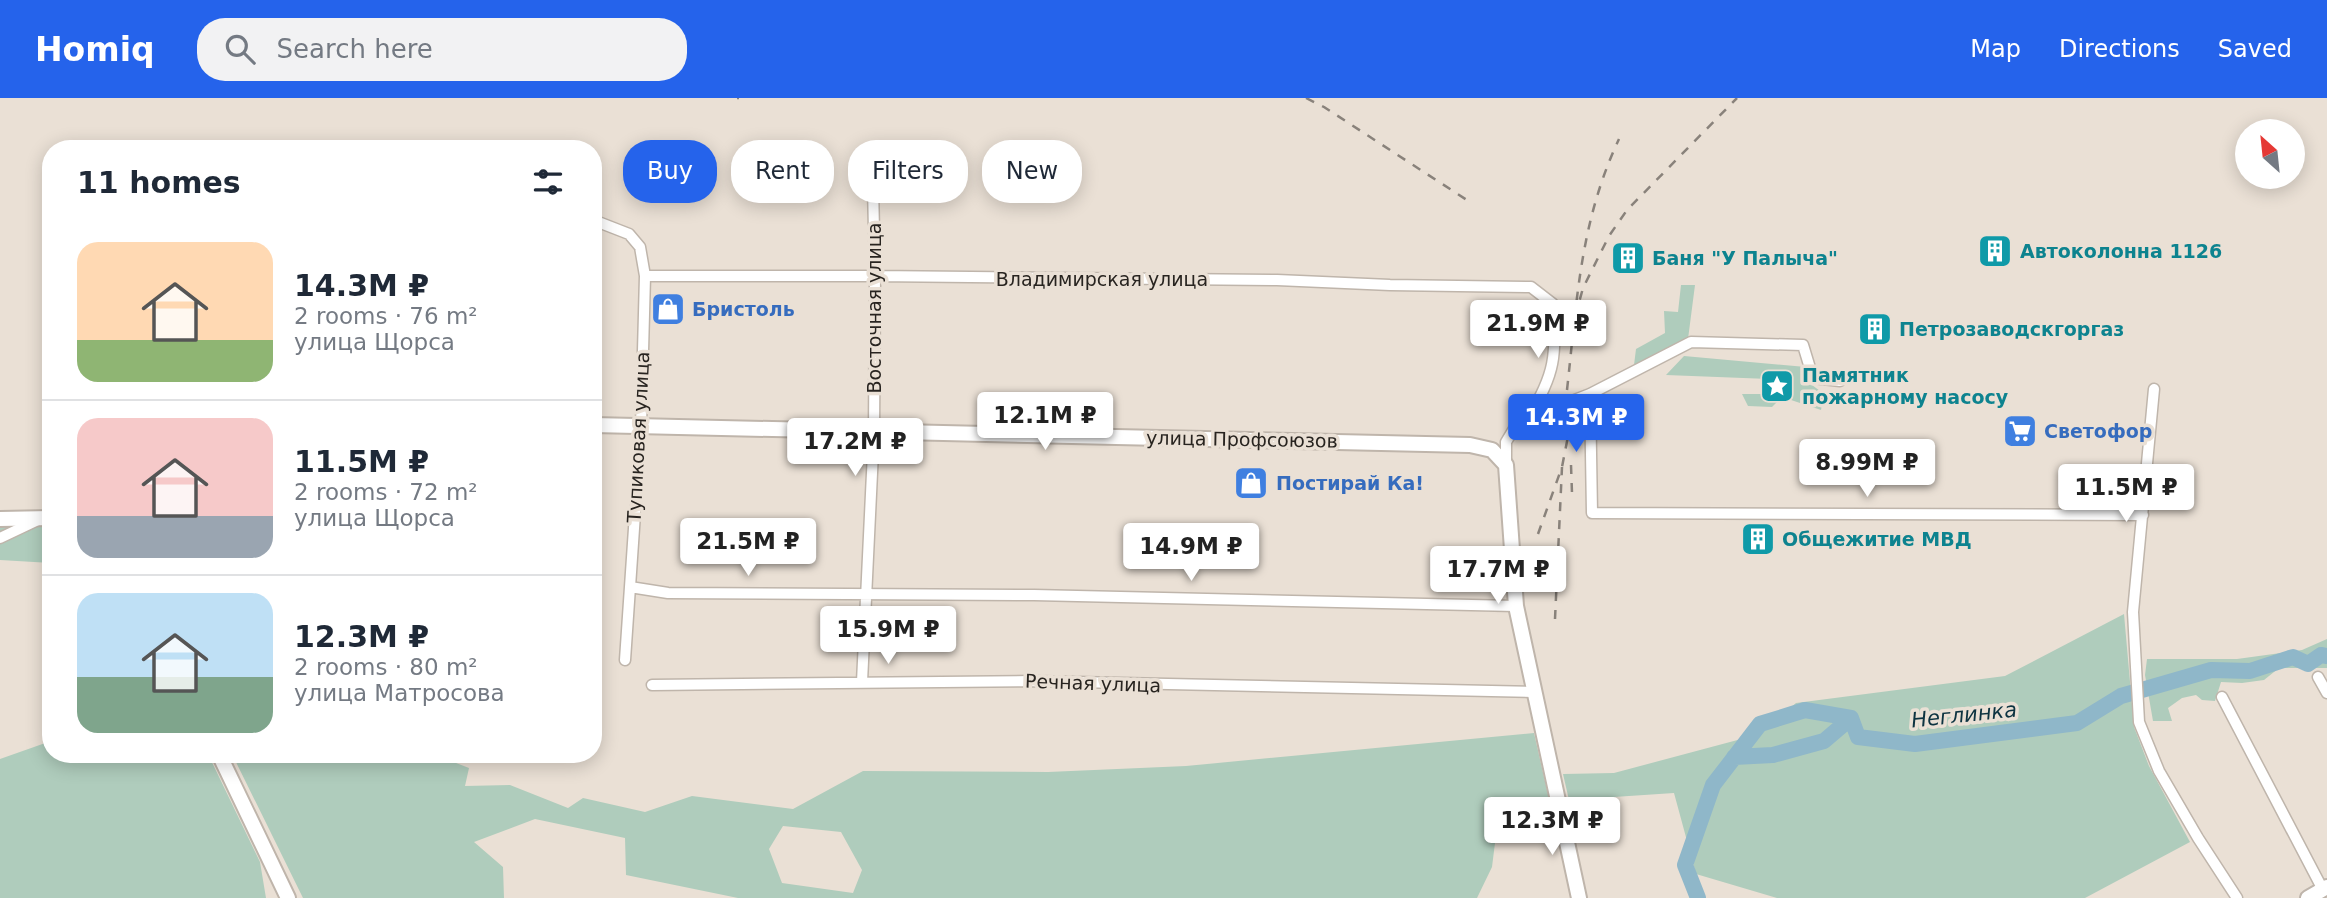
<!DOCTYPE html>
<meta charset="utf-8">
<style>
body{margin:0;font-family:"DejaVu Sans",sans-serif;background:#f2f2f3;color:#1f2937;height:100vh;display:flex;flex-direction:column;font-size:26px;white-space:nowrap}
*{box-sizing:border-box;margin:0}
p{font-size:23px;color:#747a83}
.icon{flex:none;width:38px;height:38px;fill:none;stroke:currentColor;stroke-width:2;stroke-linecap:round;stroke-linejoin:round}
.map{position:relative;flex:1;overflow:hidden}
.sheet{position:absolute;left:42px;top:42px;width:560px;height:623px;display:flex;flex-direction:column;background:#fff;border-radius:28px;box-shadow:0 4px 18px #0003}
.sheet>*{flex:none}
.hud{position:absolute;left:623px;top:42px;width:665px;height:63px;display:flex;gap:14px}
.needle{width:46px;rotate:333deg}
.controls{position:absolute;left:2235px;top:21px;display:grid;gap:14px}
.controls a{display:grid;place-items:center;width:70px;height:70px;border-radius:50%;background:#fff;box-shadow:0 4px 18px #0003;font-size:35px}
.price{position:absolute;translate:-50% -60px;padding:0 16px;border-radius:7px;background:#fff;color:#222;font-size:23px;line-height:46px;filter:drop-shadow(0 2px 4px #0008)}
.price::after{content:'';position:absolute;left:50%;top:42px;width:21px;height:16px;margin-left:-10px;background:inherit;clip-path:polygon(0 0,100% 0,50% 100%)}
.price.selected{background:#2563eb;color:#fff}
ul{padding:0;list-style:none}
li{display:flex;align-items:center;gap:21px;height:175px;padding:0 35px}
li+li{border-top:2px solid #e0e1e3}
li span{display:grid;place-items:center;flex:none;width:196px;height:140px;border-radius:21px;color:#555}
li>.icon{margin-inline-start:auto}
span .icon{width:84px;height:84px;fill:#fffc;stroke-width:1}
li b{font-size:30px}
h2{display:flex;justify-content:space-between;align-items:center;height:84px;padding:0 35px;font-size:30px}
.tag{padding:0 24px;border-radius:28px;background:#fff;box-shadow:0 4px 18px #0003;font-size:24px;line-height:63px}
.tag.selected{background:#2563eb;color:#fff}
header{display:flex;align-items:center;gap:42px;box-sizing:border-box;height:98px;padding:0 35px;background:#2563eb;color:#fff}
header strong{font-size:33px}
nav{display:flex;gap:38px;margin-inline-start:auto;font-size:24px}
.search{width:490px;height:63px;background:#f2f2f3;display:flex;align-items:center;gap:18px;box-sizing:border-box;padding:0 24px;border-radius:28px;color:#747a83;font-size:26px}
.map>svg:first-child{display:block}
</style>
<header>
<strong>Homiq</strong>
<div class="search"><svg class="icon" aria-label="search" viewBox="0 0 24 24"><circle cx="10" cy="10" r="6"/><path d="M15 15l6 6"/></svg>Search here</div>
<nav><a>Map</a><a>Directions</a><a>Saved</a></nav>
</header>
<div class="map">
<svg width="2327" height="800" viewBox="0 0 2327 800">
<rect width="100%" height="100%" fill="#eae0d5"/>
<path fill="#afccbc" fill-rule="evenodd" d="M1681,187H1695L1688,241L1634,267L1636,251L1665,235L1664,213L1678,214Z
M1684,258L1806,269L1808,284L1824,296L1821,312L1782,299L1772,309L1748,308L1742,296H1770L1769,281L1666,277Z
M51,426V465L0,462V429Z
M2124,516L2134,629L2149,668L2190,744L2085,800H1777L1696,776L1674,695L1569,702L1563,676L1614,675L1760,636L1796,605L2005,578Z
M2327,541V570H2279L2264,582L2242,585L2221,584L2215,603L2202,602L2196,597L2182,600L2168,610L2172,623H2153L2145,577L2147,561H2237L2302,552Z
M1534,635L1549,701L1499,713L1492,769L1477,800H738L626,777L625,740L535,721L474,744L503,769L504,800H303L232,656H433L469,670L465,688L510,687L568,710L583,700L645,714L692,698L793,711L863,673L1048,674L1186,668ZM783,728L841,734L862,772L853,795L782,785L769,751Z
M51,643V656H208L260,764L266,800H0V661Z"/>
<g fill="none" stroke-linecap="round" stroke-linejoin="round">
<path stroke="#8fb7c9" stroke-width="16" d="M1734,659L1773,657L1824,643L1851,620
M1698,800L1685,767L1713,687L1760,626L1805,612L1851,620L1858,639L1915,646L2077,625L2121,598L2211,572L2250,573L2293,559L2308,566L2321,557L2327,558"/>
<g stroke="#bfb5ab" stroke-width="13">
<path id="street" d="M312,51H332
M593,122L629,136L640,149L645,178L641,328L625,562
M645,178H875L1277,182L1390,187L1531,189L1553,206C1556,258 1556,275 1528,320
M2154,291L2133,514L2139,624L2159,673L2198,740L2237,800
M1590,296L1592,415L2143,417
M1506,367V344L1515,329L1528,320L1590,296L1691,244L1803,247L1813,280L1840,283
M0,440L38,422
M630,489L668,495L1034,497L1516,508
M2318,579L2327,595
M862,584L874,333L875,178L873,88
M652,587L1030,583L1534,594
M2222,599L2323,792"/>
</g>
<g stroke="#bfb5ab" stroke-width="18">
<path id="secondary" d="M593,327L1470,347L1492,352L1506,367L1516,508L1579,800
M0,421L51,420
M219,656L288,800
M2308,800L2327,789"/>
</g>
<use href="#street" stroke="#fff" stroke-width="10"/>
<use href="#secondary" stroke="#fff" stroke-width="14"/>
<path stroke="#89827b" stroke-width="2.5" stroke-dasharray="9 9" stroke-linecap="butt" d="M737,0H739
M1306,0L1324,9L1473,106
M1575,219L1583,190L1609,138L1627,112L1737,0
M1567,292C1577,202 1580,124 1619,41
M1571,367L1572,395
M1538,436L1562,369L1570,328L1567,306
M1555,521L1562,369"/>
</g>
<defs>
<g id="building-square" transform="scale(1.75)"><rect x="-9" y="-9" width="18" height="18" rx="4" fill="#0f9aa8" stroke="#eae0d5"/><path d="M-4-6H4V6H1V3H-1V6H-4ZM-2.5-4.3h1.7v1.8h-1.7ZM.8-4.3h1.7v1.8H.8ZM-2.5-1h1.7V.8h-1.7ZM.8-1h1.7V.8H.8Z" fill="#fff"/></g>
<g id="shop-square" transform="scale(1.75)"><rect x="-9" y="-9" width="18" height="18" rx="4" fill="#3f7fe0" stroke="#eae0d5"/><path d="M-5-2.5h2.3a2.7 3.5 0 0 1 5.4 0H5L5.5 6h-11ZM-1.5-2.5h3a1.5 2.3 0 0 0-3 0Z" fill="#fff"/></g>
<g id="sight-square" transform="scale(1.75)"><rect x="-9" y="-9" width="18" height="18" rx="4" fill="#0f9aa8" stroke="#eae0d5"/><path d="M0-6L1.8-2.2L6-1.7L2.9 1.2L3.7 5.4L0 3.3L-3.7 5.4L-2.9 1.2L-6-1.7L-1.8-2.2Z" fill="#fff"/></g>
<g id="supermarket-square" transform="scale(1.75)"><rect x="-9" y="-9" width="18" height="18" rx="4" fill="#3f7fe0" stroke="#eae0d5"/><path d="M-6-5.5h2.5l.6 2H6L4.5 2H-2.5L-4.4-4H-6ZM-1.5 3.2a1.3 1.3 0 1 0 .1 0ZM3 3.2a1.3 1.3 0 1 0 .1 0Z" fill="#fff"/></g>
</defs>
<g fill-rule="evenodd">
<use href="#building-square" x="1995" y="153"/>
<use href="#building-square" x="1628" y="160"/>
<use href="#shop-square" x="668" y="211"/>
<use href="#building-square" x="1875" y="231"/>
<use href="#sight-square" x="1777" y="288"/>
<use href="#supermarket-square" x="2020" y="333"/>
<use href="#shop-square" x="1251" y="385"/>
<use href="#building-square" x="1758" y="441"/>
</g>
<g text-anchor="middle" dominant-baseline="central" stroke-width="7" stroke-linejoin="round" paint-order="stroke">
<g font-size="19" font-weight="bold" fill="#0d838f" stroke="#eae0d5" text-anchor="start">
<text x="2020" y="153">Автоколонна 1126</text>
<text x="1652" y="160">Баня "У Палыча"</text>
<text x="1899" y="231">Петрозаводскгоргаз</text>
<text x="1802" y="277">Памятник<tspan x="1802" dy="22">пожарному насосу</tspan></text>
<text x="1782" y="441">Общежитие МВД</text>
</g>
<g font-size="19" fill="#282420" stroke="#eae0d5">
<text x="1102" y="181">Владимирская улица</text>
<text transform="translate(874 210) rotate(-90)">Восточная улица</text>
<text transform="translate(638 339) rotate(-87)">Тупиковая улица</text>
<text transform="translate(1242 341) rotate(1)">улица Профсоюзов</text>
<text transform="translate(1093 585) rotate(2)">Речная улица</text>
</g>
<g font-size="19" font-weight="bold" fill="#366cbe" stroke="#eae0d5" text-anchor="start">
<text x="692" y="211">Бристоль</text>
<text x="2044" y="333">Светофор</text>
<text x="1276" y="385">Постирай Ка!</text>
</g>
<g font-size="21" font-style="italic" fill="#0d3341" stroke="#eae0d5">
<text transform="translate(1964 617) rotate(-6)">Неглинка</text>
</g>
</g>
</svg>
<div class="controls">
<a><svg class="needle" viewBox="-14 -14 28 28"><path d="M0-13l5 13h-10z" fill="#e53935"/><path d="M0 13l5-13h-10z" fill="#747a83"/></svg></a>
</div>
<b class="price" style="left:1538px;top:262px">21.9M ₽</b>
<b class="price" style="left:1045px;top:354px">12.1M ₽</b>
<b class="price selected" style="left:1576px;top:356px">14.3M ₽</b>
<b class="price" style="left:855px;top:380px">17.2M ₽</b>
<b class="price" style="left:1867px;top:401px">8.99M ₽</b>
<b class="price" style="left:2126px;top:426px">11.5M ₽</b>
<b class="price" style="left:748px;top:480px">21.5M ₽</b>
<b class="price" style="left:1191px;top:485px">14.9M ₽</b>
<b class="price" style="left:1498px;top:508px">17.7M ₽</b>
<b class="price" style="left:888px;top:568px">15.9M ₽</b>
<b class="price" style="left:1552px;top:759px">12.3M ₽</b>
<div class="hud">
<a class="tag selected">Buy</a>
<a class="tag">Rent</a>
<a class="tag">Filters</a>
<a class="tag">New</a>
</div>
<section class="sheet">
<h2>11 homes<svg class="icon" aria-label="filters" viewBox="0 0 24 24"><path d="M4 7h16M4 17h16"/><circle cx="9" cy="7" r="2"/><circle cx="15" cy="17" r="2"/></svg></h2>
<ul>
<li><span style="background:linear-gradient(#ffd9b3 70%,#8fb573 0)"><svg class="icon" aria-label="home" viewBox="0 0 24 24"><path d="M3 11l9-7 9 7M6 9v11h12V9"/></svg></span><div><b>14.3M ₽</b><p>2 rooms · 76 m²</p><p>улица Щорса</p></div></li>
<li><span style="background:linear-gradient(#f6c9c9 70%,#9aa5b1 0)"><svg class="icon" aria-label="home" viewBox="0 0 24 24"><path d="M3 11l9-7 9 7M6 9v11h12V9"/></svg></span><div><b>11.5M ₽</b><p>2 rooms · 72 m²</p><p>улица Щорса</p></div></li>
<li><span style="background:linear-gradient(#bfe0f5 60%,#7fa58c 0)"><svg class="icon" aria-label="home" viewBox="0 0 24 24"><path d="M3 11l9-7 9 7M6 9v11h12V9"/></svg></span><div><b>12.3M ₽</b><p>2 rooms · 80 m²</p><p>улица Матросова</p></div></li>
</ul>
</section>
</div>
